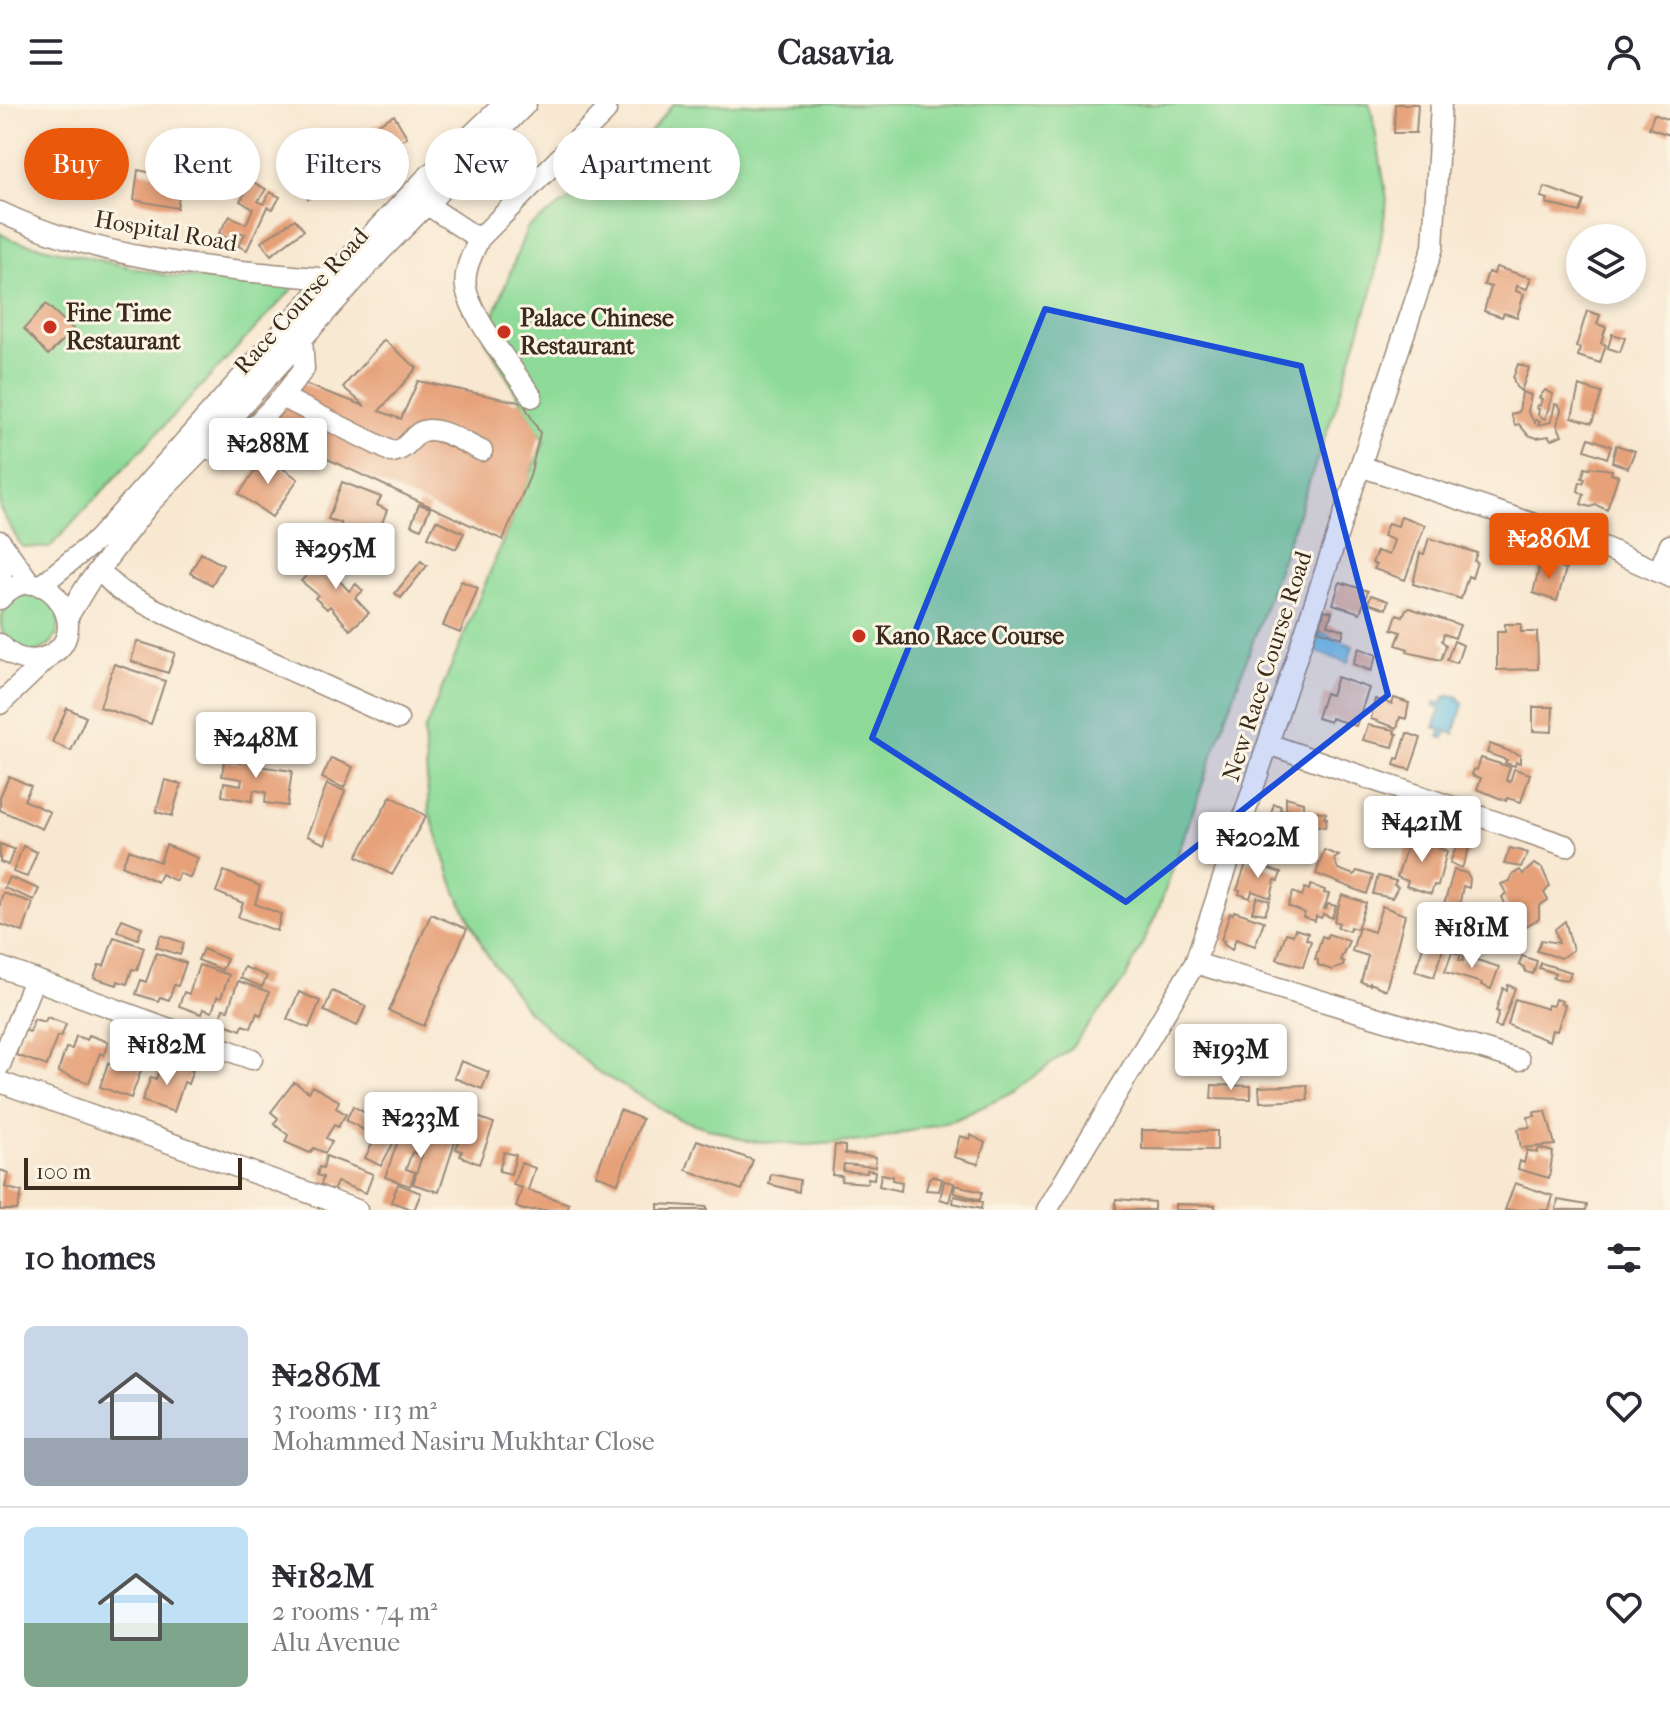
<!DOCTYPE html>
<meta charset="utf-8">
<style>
body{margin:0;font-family:"IM FELL French Canon",serif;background:#f7f7f7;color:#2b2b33;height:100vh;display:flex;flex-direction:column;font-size:30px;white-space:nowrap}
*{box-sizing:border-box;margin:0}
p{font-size:26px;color:#7c7c81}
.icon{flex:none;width:44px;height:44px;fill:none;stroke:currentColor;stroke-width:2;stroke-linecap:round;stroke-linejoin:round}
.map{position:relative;height:1106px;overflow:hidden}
.sheet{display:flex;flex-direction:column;background:#fff;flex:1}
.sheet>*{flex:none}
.guide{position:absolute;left:24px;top:24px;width:800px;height:72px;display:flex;gap:16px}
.tools{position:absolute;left:1566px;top:120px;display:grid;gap:16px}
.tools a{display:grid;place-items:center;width:80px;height:80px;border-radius:50%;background:#fff;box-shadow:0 4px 12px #0003;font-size:40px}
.scale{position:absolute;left:24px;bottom:20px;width:218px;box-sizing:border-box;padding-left:8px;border:4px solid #3b2a1e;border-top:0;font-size:22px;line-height:28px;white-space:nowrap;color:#3b2a1e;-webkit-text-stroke:6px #fcf5e5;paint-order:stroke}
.price{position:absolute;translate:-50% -68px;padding:0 18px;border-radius:8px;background:#fff;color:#222;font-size:26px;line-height:52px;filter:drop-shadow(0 2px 4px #0008)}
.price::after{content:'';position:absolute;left:50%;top:48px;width:24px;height:18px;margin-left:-12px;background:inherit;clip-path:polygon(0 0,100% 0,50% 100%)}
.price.selected{background:#ea580c;color:#fff}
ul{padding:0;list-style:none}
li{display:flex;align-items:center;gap:24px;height:200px;padding:0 24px}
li+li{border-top:2px solid #e1e1e2}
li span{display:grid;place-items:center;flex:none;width:224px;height:160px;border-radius:12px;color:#555}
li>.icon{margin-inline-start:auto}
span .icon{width:96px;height:96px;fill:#fffc;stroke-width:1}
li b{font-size:34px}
h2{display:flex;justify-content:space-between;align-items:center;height:96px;padding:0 24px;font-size:34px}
.chip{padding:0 28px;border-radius:36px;background:#fff;box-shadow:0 4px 12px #0003;font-size:28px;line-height:72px}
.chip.selected{background:#ea580c;color:#fff}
header{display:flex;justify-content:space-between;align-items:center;height:104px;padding:0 24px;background:#fff;font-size:36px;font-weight:700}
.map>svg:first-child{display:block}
</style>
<header><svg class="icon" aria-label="menu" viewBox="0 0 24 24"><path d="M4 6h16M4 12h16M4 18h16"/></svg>Casavia<svg class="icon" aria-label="person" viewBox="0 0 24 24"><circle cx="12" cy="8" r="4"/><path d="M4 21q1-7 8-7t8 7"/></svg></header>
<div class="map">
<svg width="1670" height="1106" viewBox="0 0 1670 1106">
<rect width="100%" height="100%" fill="#fcf5e5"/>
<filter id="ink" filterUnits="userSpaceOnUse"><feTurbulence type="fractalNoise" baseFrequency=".0125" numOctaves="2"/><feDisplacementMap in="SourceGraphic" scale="16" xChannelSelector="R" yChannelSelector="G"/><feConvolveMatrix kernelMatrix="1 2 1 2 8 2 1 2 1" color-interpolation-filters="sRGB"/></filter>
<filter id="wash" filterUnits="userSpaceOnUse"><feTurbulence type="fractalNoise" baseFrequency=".006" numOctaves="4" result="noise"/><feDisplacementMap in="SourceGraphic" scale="32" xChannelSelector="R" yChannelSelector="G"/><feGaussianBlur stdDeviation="1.8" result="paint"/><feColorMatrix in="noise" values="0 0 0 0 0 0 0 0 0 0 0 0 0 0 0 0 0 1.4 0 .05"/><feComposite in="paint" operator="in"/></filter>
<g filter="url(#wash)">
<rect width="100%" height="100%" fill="#f8e8d1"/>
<path fill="#8edb99" stroke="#64825c" stroke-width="2" d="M673,0H1369L1372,8L1387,95L1374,180L1338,296L1157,809L1126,874L1069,946L1014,988L957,1015L875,1036L808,1041L748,1037L679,1015L595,966L527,906L486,849L456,788L429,707L424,628L544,337L485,235L527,124L628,56Z
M0,129L12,136L169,172L298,179L49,444L22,443L0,405Z
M1 519a29 29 0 1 1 58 0a29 29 0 1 1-58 0Z"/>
<path fill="#62bce0" stroke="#4e737f" stroke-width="2" d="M1320,528L1353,542L1348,559L1314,547Z
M1450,592H1457L1463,600L1454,630L1446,627L1444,634L1439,633L1442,626L1434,623L1441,605L1434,602L1435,598L1442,600L1445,593Z"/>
<g id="blocks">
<path fill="#e6a179" d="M1395,0H1418L1416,29H1394Z
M1654,10L1670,16V31L1649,24Z
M394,11L407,33L364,58L351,36Z
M316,55L332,85L308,95L290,66Z
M138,66L182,75L177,104L134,96Z
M253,78L266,85L258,97L264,100L270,88L280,93L273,105L267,103L247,146L238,142L245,130L240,128L234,138L219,129L230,112L246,120L253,105L240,97Z
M1545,83L1584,97L1580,108L1546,99L1548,95L1541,93Z
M295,115L304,126L271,151L261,138Z
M1496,163L1531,174L1527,185L1517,182L1516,187L1524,190L1517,213L1504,209L1502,213L1484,207L1491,183L1484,181L1488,168L1494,170Z
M46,200L74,226L48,251L24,225Z
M1587,207L1600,211L1597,220L1606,223L1601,239L1606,241L1600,259L1578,252L1580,244L1576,243Z
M1612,230L1625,234L1620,248L1608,244Z
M384,236L417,264L379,307L401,315L418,277L523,299L540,329L530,372L503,436L258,323L296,277L365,302L343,283Z
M1518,260L1529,264L1521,287L1516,283L1513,274Z
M1579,282L1602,289L1592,319L1572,313Z
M1545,286L1553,290L1545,315L1538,311L1539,305L1536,304L1537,301L1540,302L1542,295L1539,294Z
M1522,288L1531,291L1528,308L1535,319L1536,316L1540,317L1538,321L1551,318L1555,300L1559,301L1561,306L1557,321L1562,331L1551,336L1549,332L1537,334L1528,331L1519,320L1515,321L1511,310L1519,308Z
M1589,334L1611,342L1607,354L1585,346Z
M1616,341L1635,347L1628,364L1612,358Z
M265,352L298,375L272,413L239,390Z
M1590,363L1612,366L1611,370L1618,372L1607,406L1596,401L1590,403L1581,400L1584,391L1578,387L1580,378L1583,379L1585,375L1582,374L1585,364L1589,365Z
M342,378L381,393L377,401L387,406L377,432L367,428L365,435L342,426L341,419L328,415Z
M419,400L430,404L421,425L411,421Z
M1401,412L1425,421L1405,476L1374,465L1376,461L1372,459L1377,447L1389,451L1394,436L1383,432L1388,419L1398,422Z
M436,416L464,429L456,445L428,433Z
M1429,434L1477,449L1474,457L1477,458L1472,474L1468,472L1461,495L1413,480L1420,449L1424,450Z
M332,447L345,466L336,473L349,487L356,480L363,487L355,494L369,509L350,526L330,502L327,505L315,494L318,491L301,477Z
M201,449L223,461L212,481L190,469Z
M421,457L427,462L401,494L395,489Z
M1541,457L1566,465L1557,497L1533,489Z
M461,477L478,484L460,529L443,522Z
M1340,478L1368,487L1360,509L1333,500Z
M1371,491L1388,497L1386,505L1368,499Z
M1410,504L1460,521L1455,534L1444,530L1442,537L1446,541L1441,556L1407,548L1408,545L1396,541L1401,528L1392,525L1397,510L1403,512L1406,505Z
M1325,506L1332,508L1328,521L1344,526L1342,534L1318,526Z
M1505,520H1521V528H1537L1538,565L1497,566V528H1505Z
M137,537L175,549L168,569L131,557Z
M1454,537L1463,541L1457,559L1447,556Z
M1359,544L1377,551L1371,567L1353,560Z
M114,560L165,577L151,620L100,603Z
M1337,573L1369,584L1356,622L1331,614L1330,618L1317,614L1325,589L1331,591Z
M1394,594L1409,599L1406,615L1400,613L1397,624L1371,615L1375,595L1392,600Z
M1533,603H1553L1552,628L1533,627Z
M67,604L86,613L71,647L52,638Z
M1368,621L1395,626L1394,629L1397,630L1393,643L1363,636Z
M1407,629L1421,634L1410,666L1394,661L1396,654L1399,655Z
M1490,640L1520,651V659L1516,658L1515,662L1505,659L1507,656L1487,649Z
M243,643L260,646L258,662L292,667L287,702L265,699L266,688L254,686L252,697L222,692L224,678L241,681L242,675L222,672L224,656L241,659Z
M331,654L353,663L344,684L322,674Z
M1481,654L1510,663L1506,676L1510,678L1514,665L1530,670L1521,698L1507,694L1506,697L1477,685L1481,674L1472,671L1474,665L1477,666Z
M9,672L31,682L24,696L50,708L42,725L0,706V693Z
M165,676L181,680L172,712L156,708Z
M327,680L345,687L325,740L307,732Z
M391,692L426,712L392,771L357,752Z
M1286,693L1303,698V707L1300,709L1286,705Z
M1381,698L1396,702L1388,727L1373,722Z
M1274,700L1281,702L1280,705L1298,711L1295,725L1281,721L1278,732L1265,728Z
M1407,702L1417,705L1407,734L1392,729L1401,704L1406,706Z
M1307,705L1326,709L1324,714H1327L1325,723L1299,718L1302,709L1305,710Z
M1463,724L1475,728L1462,764L1450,759Z
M1258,732L1268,735L1262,753L1252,747Z
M1419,732L1440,739L1438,744L1447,747L1438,782L1434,781L1431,790L1406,782L1408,777L1397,773L1410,733L1418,736Z
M0,740L14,745L8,761L0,758Z
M166,741L198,754L190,774L179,769L176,777L161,770L157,778L122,761L129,746L160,758Z
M23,742L37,748L27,773L13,768Z
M1510,744L1528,749L1521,763L1504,760Z
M1324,746L1339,752L1334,755L1338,765L1354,771L1357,767L1373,772L1367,790L1316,770Z
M1247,757L1281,769L1278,777L1275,776L1271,794L1252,787L1250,794L1239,790L1240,787L1237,786Z
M1534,760L1542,764L1550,782L1544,789L1548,796L1539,802V815L1524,823L1510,822L1512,804L1506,802L1502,793L1506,789L1501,780L1510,777L1512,771L1520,766L1523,770Z
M1454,766L1466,769L1470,774L1469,784L1463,782L1458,809L1443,804Z
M224,767L260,782L255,800L281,810L277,827L238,813L243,799L216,788Z
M1378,772L1396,777L1394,781L1398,783L1392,794L1373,790Z
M9,773L39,785L34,796L4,784Z
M1311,781L1325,786L1324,789L1329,790L1324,805H1326L1328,800L1336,802L1332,814L1323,810L1321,814L1316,812L1315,817L1303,813L1305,809L1288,802L1293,788L1302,792L1305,784L1309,786Z
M3,789L33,799L23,828L0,820V798Z
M1342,791L1366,799L1357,825L1350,823L1349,827L1337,823L1339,819L1334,817Z
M1257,793L1270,797L1265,810L1252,808Z
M1382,802L1405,811L1386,886L1370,879V881L1361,878L1368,852L1352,847L1359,823L1374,828Z
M1234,807L1264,817L1255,842L1236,835L1232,846L1223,840L1224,837L1221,836L1230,809L1233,810Z
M431,810L467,825L424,922L389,907Z
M122,815L142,823L138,835L117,827Z
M1565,817L1573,846L1561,854L1537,847L1541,836L1559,839L1555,825Z
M1430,822L1449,825L1434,873L1415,867Z
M1295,825L1308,829L1306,835L1311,837L1303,863L1277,855L1286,829L1293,831Z
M1328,830L1349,837L1340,856L1344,858L1343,862L1332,866L1318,861V856L1315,855L1322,832L1326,834Z
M161,831L184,839L180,851L156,843Z
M114,833L144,843L137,866L132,865L127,880L118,877L117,881L94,874L99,861L104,862Z
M203,845L227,855L222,866L198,856Z
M1452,848L1461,850L1459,856L1463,857L1464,852L1499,863L1491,885L1481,881L1482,879L1445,868Z
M156,849L186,859L178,882L174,881L169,896L160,893L158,897L136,890L141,876L146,878Z
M1522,852L1537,857L1533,870L1526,868L1524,863L1519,861Z
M1541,859L1571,868L1568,876L1553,874L1555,869L1539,864Z
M199,861L229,871L221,894L217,893L212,908L203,905L201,910L179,902L184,888L189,890Z
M244,863L267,872L262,883L240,874Z
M238,877L269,888L261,911L257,909L251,924L243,921L241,926L219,918L223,905L228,906Z
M1508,881L1515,884L1501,924L1495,922L1499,908L1496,907L1503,884L1507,886Z
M332,887L366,902L357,922L324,907Z
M299,888L320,897L309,924L287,915Z
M1515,895L1547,905L1548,901L1553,902L1555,895L1562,897L1561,900L1565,901L1557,927L1552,926L1549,937L1508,921Z
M47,913L66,920L61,933L57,932L47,962L16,951L24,926L30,928L34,915L45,918Z
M89,931L108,938L104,951L100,949L89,979L58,968L66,944L72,945L76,932L87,936Z
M131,946L150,952L146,965L142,964L131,994L100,983L108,959L114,960L118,947L129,951Z
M461,957L489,968L482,985L454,974Z
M173,960L193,966L188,980L184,978L174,1008L142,997L151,973L156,975L161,961L172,965Z
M294,978L309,988L312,982L339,997L336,1004L346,1010L338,1023L334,1021L326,1034L332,1038L325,1049L314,1044L310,1049L285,1038L288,1031L274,1020L278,1014L271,1008Z
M1212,981L1251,982V995L1211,994Z
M1307,981L1308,996L1260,998L1259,983Z
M353,1002L379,1017L371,1030L346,1016Z
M620,1006L642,1015L618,1079L596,1071Z
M1546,1007L1555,1041L1521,1044L1518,1025L1530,1023L1528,1013L1535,1012L1534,1008Z
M469,1010L494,1019L479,1060L460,1052L462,1047L456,1045Z
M385,1014L402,1022L381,1062L365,1054Z
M402,1026L427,1035L428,1029L455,1038L439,1088L413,1080L422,1051L412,1048L406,1065L415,1068L410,1082L385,1073Z
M1142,1026L1217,1027V1046L1142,1045Z
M971,1031L985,1039L978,1060L954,1053L960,1032L970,1035Z
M697,1036L753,1056L742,1086L686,1066Z
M835,1041L845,1042V1050L876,1053L875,1063L844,1060L843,1067L867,1069V1066L875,1067L874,1075L868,1074V1079L841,1077L842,1072L832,1071Z
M1539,1044L1553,1048L1549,1074L1518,1065L1520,1057L1524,1059L1527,1046L1537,1049Z
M504,1048L516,1051L511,1070L499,1067Z
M326,1052L373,1070L366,1089L337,1078L333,1087L321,1081L323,1073L317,1071L319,1063L323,1064Z
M521,1059L535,1064L528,1086L569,1100L567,1106H523L516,1103L522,1084L513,1081Z
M0,1066L9,1069L5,1083L22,1088L17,1106H0Z
M771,1070L800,1076L799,1088L769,1080Z
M881,1070L893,1072L892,1076L902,1078L901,1087L879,1082Z
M932,1072L942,1075L939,1087L926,1086L929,1074Z
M944,1077L954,1079L949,1098L940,1095Z
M1515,1079L1553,1092L1549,1106H1505Z
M398,1080L421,1089L414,1106L391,1098Z
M955,1081L982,1088L980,1096L954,1089Z
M954,1092L982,1098L981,1105L953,1099Z
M1116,1095L1154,1098V1106H1116Z
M1558,1096L1587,1101L1586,1106H1556Z
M658,1100L707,1103V1106H658Z
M1175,1100L1215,1101V1106H1175Z"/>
</g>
</g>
<g filter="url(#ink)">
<use href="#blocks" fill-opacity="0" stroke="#9a8978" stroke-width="2"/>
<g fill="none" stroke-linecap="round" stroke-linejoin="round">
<g stroke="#9a8978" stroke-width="23">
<path id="minor" d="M426,100L479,135L606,7
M0,108C102,157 217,165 329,175
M479,135C472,151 463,167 466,184C471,213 514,266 532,293
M282,293L392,348C406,346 409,336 419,329C435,318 466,340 482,347
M203,345L223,349L232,346L282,293L304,265L302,234
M1360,362L1603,443L1670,473
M0,437L31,480
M0,440L2,492
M99,466L119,486L155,505L398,615
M1658,468L1670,441
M40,482L98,435L329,175L425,75L504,0
M0,495C45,442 104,539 39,555C23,558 10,552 0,540
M67,514L87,481L150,399L203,345L380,148L526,0
M0,600L49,553
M1268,640L1567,742
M1195,859L1519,956
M0,863L252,955
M0,961L34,875
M0,978L357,1106
M1047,1106L1195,859L1433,143L1441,0"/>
</g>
<use href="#minor" stroke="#fff" stroke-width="20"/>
</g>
</g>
<path fill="#1d4ed8" fill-opacity="0.2" stroke="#1d4ed8" stroke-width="6" stroke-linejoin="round" d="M1045,205L1301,262L1388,591L1126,798L872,634Z"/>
<g fill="#c8321e" stroke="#fcf5e5" stroke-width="3">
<circle cx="50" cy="223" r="8"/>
<circle cx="504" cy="228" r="8"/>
<circle cx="859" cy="532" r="8"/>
</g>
<g text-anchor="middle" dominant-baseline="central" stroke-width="6" stroke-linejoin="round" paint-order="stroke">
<g font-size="24" fill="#3b2a1e" stroke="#fcf5e5">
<text transform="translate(166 127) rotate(10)">Hospital Road</text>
<text transform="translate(301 197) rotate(-48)">Race Course Road</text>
<text transform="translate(1267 562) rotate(-72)">New Race Course Road</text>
</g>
<g font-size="24" font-weight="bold" fill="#3b2a1e" stroke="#fcf5e5" text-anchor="start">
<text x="66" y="209">Fine Time<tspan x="66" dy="28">Restaurant</tspan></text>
<text x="520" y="214">Palace Chinese<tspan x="520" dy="28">Restaurant</tspan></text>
<text x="875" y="532">Kano Race Course</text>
</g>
</g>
</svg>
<div class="tools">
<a><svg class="icon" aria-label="layers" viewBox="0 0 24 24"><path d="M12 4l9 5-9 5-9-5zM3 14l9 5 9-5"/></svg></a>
</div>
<div class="scale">100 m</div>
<b class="price" style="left:268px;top:382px">₦288M</b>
<b class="price selected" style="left:1549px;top:477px">₦286M</b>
<b class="price" style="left:336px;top:487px">₦295M</b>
<b class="price" style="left:256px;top:676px">₦248M</b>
<b class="price" style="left:1422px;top:760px">₦421M</b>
<b class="price" style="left:1258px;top:776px">₦202M</b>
<b class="price" style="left:1472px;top:866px">₦181M</b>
<b class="price" style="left:167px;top:983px">₦182M</b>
<b class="price" style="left:1231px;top:988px">₦193M</b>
<b class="price" style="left:421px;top:1056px">₦233M</b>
<div class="guide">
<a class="chip selected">Buy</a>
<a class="chip">Rent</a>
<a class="chip">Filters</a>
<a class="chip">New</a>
<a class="chip">Apartment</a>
</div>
</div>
<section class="sheet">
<h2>10 homes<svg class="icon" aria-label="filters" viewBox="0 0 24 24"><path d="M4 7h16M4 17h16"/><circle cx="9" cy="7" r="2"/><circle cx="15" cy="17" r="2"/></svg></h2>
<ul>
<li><span style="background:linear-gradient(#c9d6e8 70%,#9aa5b1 0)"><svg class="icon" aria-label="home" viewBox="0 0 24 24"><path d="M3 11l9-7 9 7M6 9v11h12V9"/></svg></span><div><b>₦286M</b><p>3 rooms · 113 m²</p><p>Mohammed Nasiru Mukhtar Close</p></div><svg class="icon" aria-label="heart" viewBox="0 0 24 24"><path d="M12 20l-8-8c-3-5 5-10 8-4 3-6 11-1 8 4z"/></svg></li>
<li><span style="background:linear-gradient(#bfe0f5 60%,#7fa58c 0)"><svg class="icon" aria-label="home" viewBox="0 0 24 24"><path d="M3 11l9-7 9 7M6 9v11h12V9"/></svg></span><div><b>₦182M</b><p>2 rooms · 74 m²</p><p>Alu Avenue</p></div><svg class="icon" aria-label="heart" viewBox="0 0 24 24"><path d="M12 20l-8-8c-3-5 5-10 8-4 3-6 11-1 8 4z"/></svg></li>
</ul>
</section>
